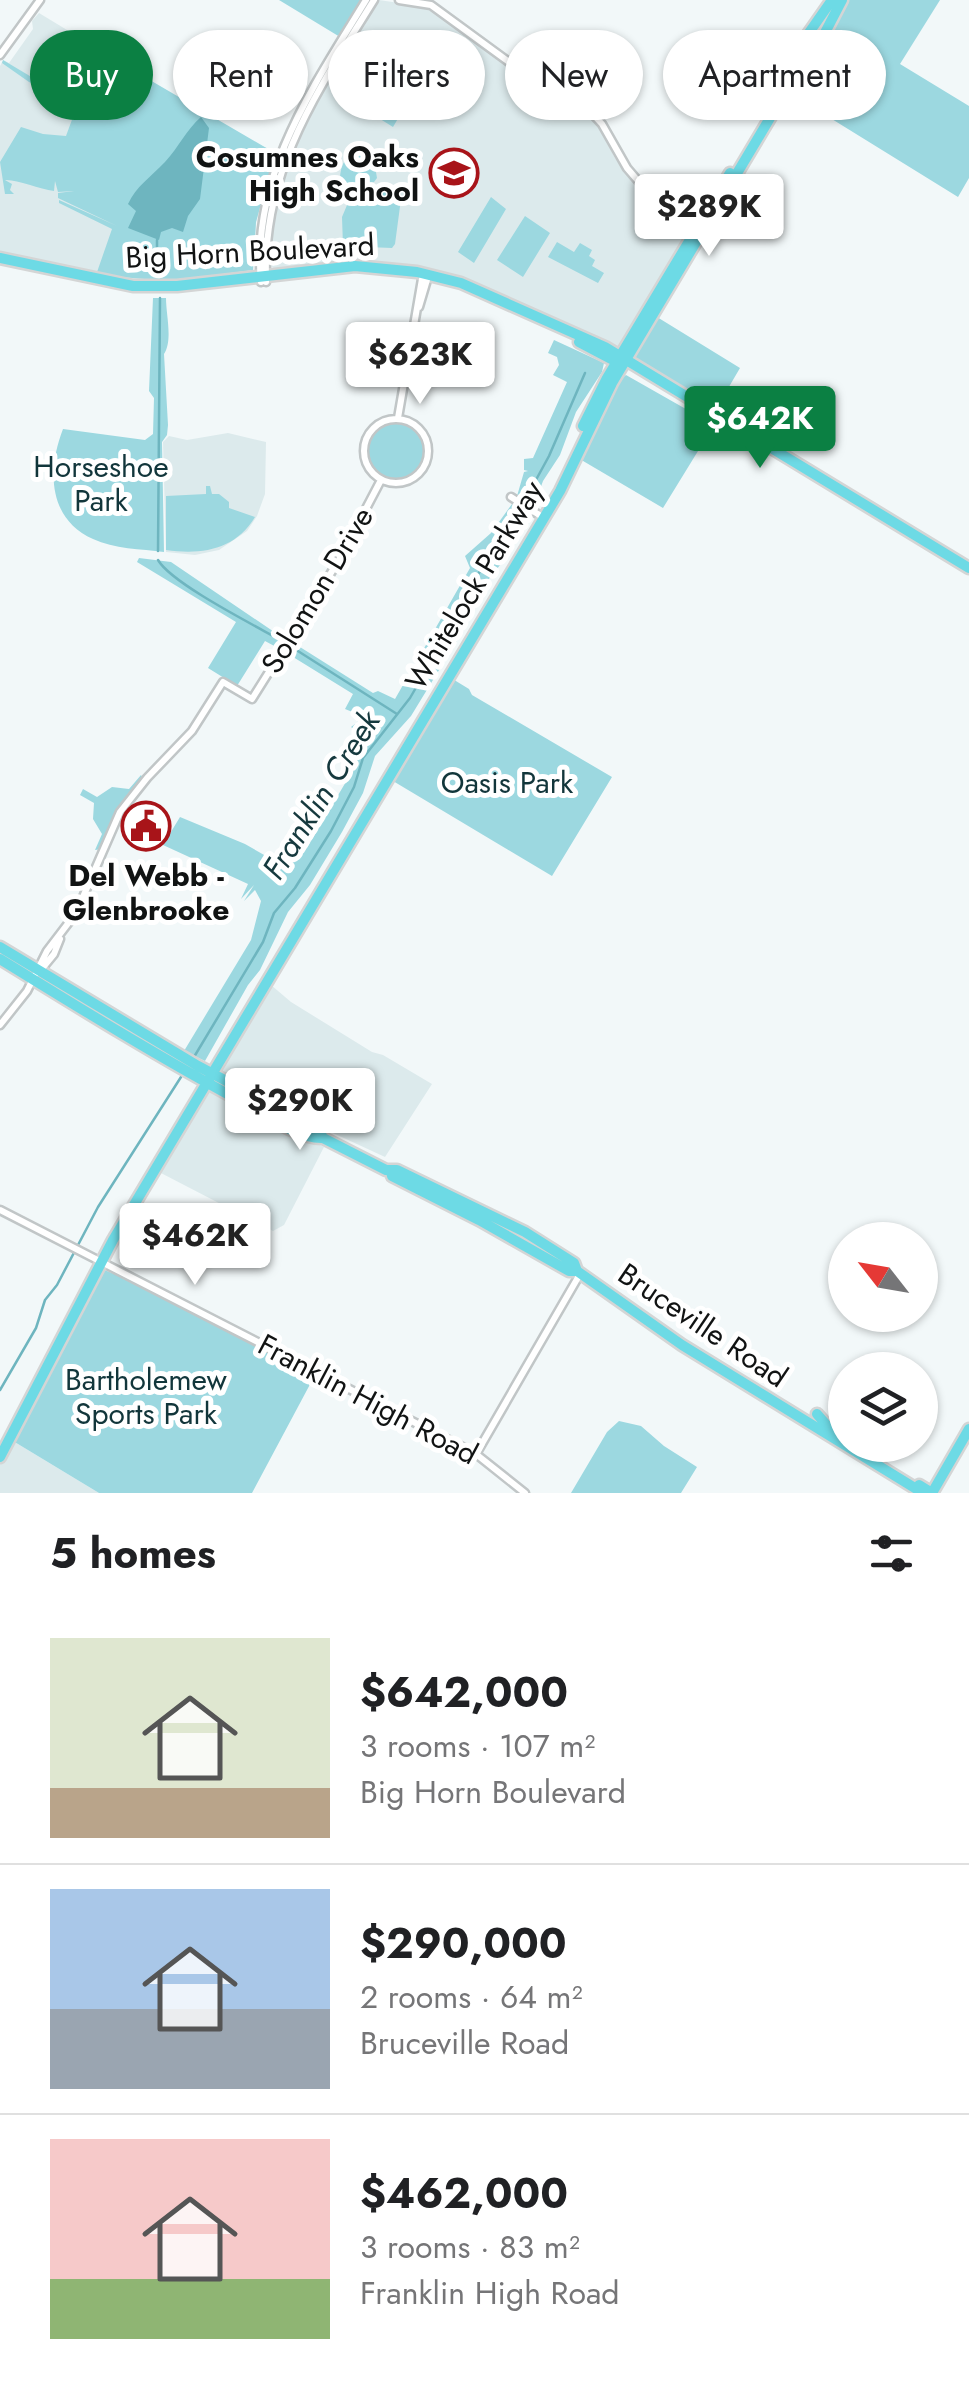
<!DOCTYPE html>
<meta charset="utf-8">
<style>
body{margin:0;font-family:Jost,sans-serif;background:#f6f6f6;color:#202124;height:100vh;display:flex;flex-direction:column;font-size:38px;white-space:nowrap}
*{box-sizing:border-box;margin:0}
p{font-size:32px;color:#757577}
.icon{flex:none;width:55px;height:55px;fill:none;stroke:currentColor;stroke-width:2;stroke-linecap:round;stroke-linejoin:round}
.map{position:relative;height:1493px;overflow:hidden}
.drawer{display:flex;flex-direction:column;background:#fff;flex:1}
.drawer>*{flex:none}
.banner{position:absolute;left:30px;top:30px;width:910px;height:90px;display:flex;gap:20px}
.needle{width:65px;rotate:301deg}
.controls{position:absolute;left:828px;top:1222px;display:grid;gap:20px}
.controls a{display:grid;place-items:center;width:110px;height:110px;border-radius:50%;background:#fff;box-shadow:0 2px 8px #0004;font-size:50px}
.price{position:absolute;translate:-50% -85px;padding:0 22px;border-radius:10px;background:#fff;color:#222;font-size:32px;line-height:65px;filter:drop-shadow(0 2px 5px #0008)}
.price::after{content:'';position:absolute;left:50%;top:60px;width:30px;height:22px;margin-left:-15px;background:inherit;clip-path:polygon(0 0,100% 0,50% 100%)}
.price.current{background:#0b8043;color:#fff}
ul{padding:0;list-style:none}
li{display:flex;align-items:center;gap:30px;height:250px;padding:0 50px}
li+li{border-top:2px solid #e0e0e0}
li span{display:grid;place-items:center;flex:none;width:280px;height:200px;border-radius:0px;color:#555}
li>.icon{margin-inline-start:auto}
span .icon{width:120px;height:120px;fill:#fffc;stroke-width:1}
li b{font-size:42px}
h2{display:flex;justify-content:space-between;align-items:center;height:120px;padding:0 50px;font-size:42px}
.chip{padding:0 35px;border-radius:45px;background:#fff;box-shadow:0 2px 8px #0004;font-size:35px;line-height:90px}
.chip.current{background:#0b8043;color:#fff}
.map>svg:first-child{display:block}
</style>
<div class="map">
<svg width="969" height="1493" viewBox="0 0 969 1493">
<rect width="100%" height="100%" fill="#f2f8f9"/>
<path fill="#dceaec" d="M379,0L426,7L440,13L528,77L594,118L615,158L633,182L656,207L689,229L619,348L486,290L354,262L276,270L271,266L274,204L284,168L314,102Z
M39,13L250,141L274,151L276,155L256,222L253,270L179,280H138L0,253V66L3,60L9,63L33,29L32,21Z
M228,433L266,442L265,494L257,516L247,531L219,550L195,555L166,552L163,442L169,436L187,440Z
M271,985L291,1002L372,1052L383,1055L432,1084L385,1157L307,1121L222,1076L221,1069Z
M210,1092L324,1147L284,1225L273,1231L159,1172Z
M13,1441L99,1493H0V1463Z"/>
<path fill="#9cd8e0" d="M279,0H362L340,37Z
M849,0H940L900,64L969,106V178L958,197L793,95L828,42Z
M95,48L275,153L256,222L253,270L169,281L96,275L112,229L59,203V200L117,226L58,198V193L74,191L58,192L55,181L54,191C39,189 16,179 5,180L12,184L10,190L14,194H5L0,162L21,127L43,134L66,136L77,106L29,82L2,63L3,60L65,97Z
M358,76L406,105L393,127L345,97Z
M362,147L372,149L377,178L374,182L346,186L340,180C340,163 347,154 362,147Z
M373,188L384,189L401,199L395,244L392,248L343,246L342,217L350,198Z
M491,197L506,209L474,263L458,252Z
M525,216L550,233L523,277L497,260Z
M557,242L574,252L580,243L592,250L589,256L595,260L592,266L604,273L598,283L548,257Z
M153,298H166C166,315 173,340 164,354L168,425L167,435L162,442L164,552C141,549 114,549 93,539C48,519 47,470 63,429L145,440L153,434L154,398L149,391Z
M657,317L740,368L716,409H711L635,360L634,355Z
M554,340L604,363L602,372L576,412L560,455L543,481L534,506L517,496L524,472L528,471L524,470V459L533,458L567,382L553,375L559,365L557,357L548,353Z
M626,375L714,425L663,508L578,458C590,436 607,388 626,375Z
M368 451a28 28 0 1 1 56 0a28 28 0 1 1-56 0Z
M206,486H210L212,494H219L229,502V508L255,517C235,550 202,555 166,550V496L206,494Z
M512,504L529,513V519L504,560L481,589L461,634L411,716L375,756L363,793L342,832L310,885L288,912L260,970L248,985L205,1061L184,1051L251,940L261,901L255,890L244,901L254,885L241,899L248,884L163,845L180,817L245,844L273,860L279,848L276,862L285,849L281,865L295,862L307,848L347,780L355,752L364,736L351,727L355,724L365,727L380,719L374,716L366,725L358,724L355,713L345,709L353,694L285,652L292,642L373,693L378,691L395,699L470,568L465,556L491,533Z
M139,558L171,562L286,640L278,648L265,641L237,686L208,668L236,622L137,562Z
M451,678L469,689L472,695L612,777L552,876L393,781Z
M141,775L143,779L117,813L102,849L95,850L102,834L93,819L94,803L80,795L83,789L97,797L112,787L129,789Z
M102,1269L144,1286L315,1375L252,1493H99L13,1441Z
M619,1421L641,1426L664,1446L697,1467L681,1493H571L607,1432Z"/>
<path fill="#6eb5bf" d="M201,117L209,128L200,199L188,216L183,232L172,228L161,232L159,240L128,228L136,211L128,204C136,186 151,177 165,162C179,147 186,130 201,117Z"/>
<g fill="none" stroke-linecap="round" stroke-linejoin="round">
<path stroke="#6eb5bf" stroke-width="2.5" d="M157,240V272
M525,500L549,456L585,373
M158,551L160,298
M158,560C172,584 256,626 284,642
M290,646L397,714
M194,1057L263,942L274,913L295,888L331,831L354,787L363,758L410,698L459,613L472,584L520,508
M0,1390L36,1328L45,1300L57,1285L98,1207L181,1077"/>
<g stroke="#c1c6c7" stroke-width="11">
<path id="minor" d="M399,0L431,5L513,65L587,108L602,124L627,168L657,203L698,225
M0,55L40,0
M652,190L698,224
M261,282C251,175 313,87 366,0
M266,282C262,169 317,92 374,0
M419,307L427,280
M398,418L422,279
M364 451a32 32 0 1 1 64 0a32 32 0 1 1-64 0Z
M511,497L544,518
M40,971L54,954L60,939
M0,1025L27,991L47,951L76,913L120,812L147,778L192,731L223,682L252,699L339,560L381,480
M0,1210L476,1454L525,1493
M476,1454L580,1274"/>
</g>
<g stroke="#d4d5d5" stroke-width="15">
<path id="major" d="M769,107L806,37L832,0
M0,258L133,286H177L355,266L417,272L461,283L605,347L969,568
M579,342L617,362
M583,426L607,378L730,173
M0,947L198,1066L319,1130L323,1138
M0,959C81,1009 162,1059 246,1104C267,1116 298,1139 323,1138L386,1170H397L525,1232L574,1263L577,1271
M391,1172L392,1176L479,1220L569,1271H577L682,1345L923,1493
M817,1414L837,1437
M861,1445L875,1460
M0,1457L113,1240L560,491L612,383L773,113L816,50L842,0
M919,1485L932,1493L969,1429"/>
</g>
<use href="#minor" stroke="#fff" stroke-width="6"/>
<use href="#major" stroke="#6ddae5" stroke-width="10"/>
</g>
<defs>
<g id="school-ring" transform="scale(2.5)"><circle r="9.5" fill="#fff" stroke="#a81419" stroke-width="1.5"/><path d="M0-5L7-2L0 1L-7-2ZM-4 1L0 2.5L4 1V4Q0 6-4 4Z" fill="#a81419"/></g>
<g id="civic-ring" transform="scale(2.5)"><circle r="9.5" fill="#fff" stroke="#a81419" stroke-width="1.5"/><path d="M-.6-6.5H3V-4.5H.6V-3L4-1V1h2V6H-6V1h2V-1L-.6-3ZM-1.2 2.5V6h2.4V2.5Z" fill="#a81419"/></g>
</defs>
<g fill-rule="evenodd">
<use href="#school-ring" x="454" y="173"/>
<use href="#civic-ring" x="146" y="826"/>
</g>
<g text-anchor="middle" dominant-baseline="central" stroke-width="10" stroke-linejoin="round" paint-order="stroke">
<g font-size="30" font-weight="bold" fill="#111313" stroke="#fff" text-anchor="end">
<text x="419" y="156">Cosumnes Oaks<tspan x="419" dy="34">High School</tspan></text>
<text x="146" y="875" text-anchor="middle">Del Webb -<tspan x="146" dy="34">Glenbrooke</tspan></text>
</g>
<g font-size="30" fill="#111313" stroke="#fff">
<text transform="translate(250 251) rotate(-3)">Big Horn Boulevard</text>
<text transform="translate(474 585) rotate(-59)">Whitelock Parkway</text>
<text transform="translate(317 590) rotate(-59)">Solomon Drive</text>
<text transform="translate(703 1325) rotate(34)">Bruceville Road</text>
<text transform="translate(368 1399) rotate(28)">Franklin High Road</text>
</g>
<g font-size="30" fill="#12363b" stroke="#fff">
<text x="101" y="466">Horseshoe<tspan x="101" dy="34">Park</tspan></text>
<text x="507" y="782">Oasis Park</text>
<text x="146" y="1379">Bartholemew<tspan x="146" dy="34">Sports Park</tspan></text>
</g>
<g font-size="32" font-style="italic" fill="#16393e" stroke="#fff">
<text transform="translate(321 795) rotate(-58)">Franklin Creek</text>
</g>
</g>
</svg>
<div class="controls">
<a><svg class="needle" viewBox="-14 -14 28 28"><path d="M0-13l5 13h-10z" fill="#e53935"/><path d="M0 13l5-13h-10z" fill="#757577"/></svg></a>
<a><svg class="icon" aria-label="layers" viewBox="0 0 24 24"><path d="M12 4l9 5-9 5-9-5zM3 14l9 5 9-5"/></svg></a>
</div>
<b class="price" style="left:709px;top:259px">$289K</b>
<b class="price" style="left:420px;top:407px">$623K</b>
<b class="price current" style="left:760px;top:471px">$642K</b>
<b class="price" style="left:300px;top:1153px">$290K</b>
<b class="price" style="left:195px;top:1288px">$462K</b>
<div class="banner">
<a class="chip current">Buy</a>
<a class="chip">Rent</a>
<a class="chip">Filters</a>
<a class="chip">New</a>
<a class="chip">Apartment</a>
</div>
</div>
<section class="drawer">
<h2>5 homes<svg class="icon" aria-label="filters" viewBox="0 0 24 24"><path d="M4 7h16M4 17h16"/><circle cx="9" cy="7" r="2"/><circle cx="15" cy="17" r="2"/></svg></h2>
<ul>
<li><span style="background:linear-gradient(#dfe7d0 75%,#b9a48a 0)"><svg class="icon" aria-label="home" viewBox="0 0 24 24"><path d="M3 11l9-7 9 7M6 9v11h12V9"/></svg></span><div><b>$642,000</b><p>3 rooms · 107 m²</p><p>Big Horn Boulevard</p></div></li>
<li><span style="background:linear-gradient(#a9c7e8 60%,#9aa5b1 0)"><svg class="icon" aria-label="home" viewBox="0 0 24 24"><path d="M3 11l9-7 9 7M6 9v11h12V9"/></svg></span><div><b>$290,000</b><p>2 rooms · 64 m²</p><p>Bruceville Road</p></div></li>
<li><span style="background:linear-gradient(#f6c9c9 70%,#8fb573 0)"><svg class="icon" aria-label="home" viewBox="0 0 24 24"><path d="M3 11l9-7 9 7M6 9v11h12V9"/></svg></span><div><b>$462,000</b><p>3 rooms · 83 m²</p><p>Franklin High Road</p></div></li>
</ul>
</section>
